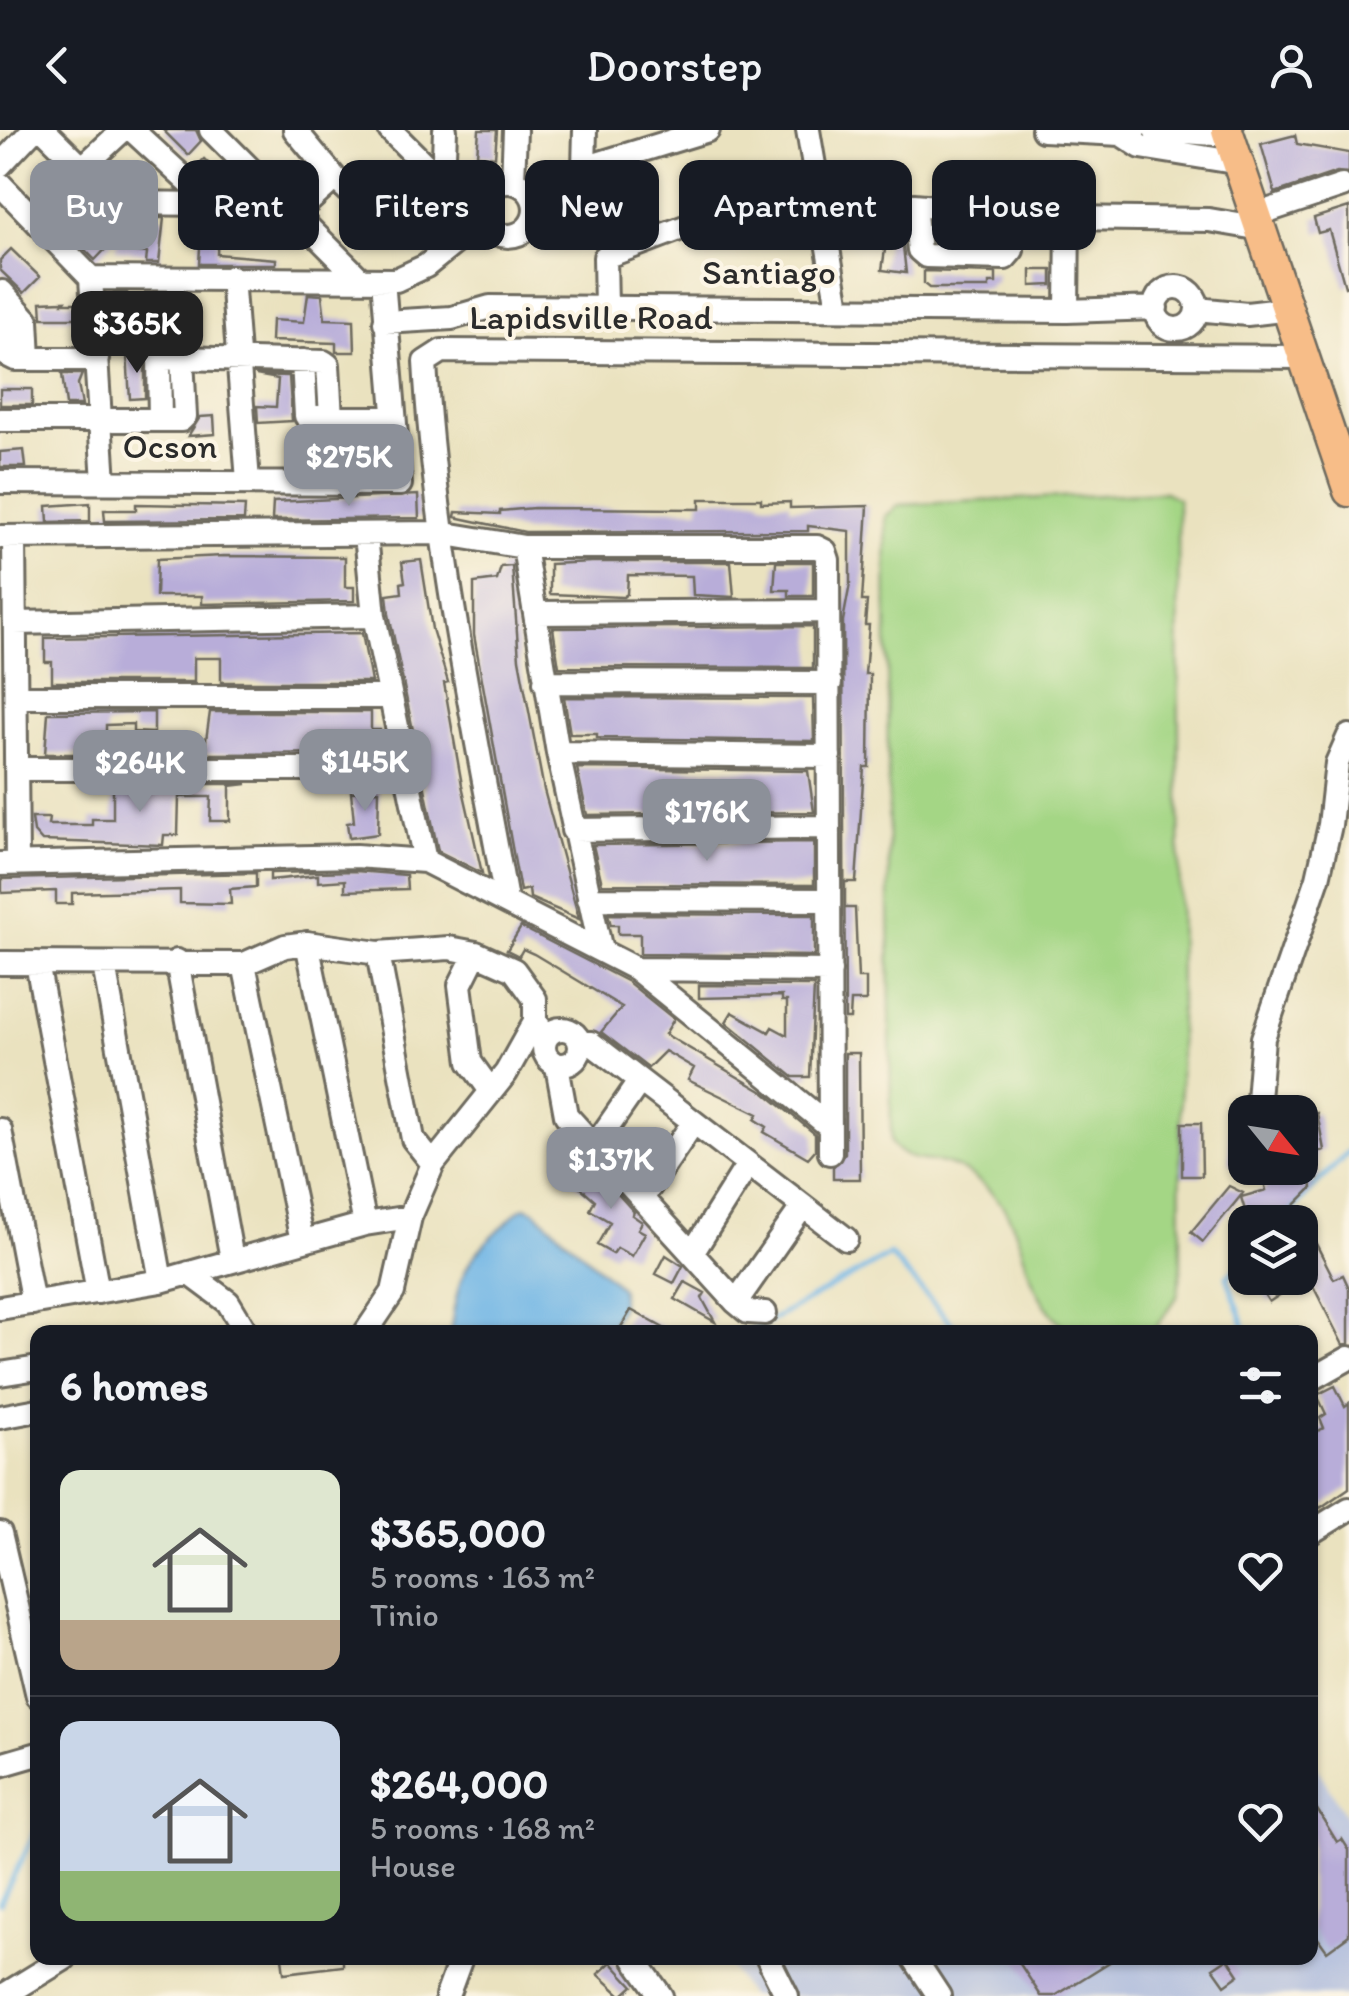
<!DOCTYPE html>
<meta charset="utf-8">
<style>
body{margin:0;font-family:Itim,sans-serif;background:#20242c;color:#f1f3f6;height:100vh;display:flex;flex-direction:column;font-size:38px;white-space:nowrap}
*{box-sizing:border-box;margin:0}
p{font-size:32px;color:#9ea1a6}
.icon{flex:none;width:55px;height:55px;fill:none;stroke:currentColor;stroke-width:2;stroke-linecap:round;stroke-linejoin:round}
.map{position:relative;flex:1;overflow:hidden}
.sheet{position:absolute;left:30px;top:1195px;width:1288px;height:640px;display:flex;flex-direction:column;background:#171b24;border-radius:20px;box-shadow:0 2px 8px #0004}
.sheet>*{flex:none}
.banner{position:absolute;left:30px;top:30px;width:1290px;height:90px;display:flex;gap:20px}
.needle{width:65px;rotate:120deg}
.controls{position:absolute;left:1228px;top:965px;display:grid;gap:20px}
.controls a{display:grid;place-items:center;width:90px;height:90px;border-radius:20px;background:#171b24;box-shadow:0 2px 8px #0004;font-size:50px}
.price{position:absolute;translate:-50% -85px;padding:0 22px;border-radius:20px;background:#8c9099;color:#fff;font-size:32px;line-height:65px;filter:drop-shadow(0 2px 5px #0008)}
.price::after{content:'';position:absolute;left:50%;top:60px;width:30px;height:22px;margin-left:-15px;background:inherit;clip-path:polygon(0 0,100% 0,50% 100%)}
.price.selected{background:#222;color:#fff}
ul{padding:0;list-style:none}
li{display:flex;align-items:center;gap:30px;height:250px;padding:0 30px}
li+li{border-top:2px solid #363941}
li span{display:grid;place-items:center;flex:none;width:280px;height:200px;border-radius:20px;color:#555}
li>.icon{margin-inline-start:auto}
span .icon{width:120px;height:120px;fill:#fffc;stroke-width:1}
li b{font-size:42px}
h2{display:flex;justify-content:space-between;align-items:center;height:120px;padding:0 30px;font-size:42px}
.pill{padding:0 35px;border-radius:20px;background:#171b24;box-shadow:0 2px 8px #0004;font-size:35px;line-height:90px}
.pill.selected{background:#8c9099;color:#fff}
header{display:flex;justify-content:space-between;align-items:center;height:130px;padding:0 30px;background:#171b24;font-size:45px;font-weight:600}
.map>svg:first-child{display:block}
</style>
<header><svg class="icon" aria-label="back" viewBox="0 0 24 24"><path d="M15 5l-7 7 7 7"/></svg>Doorstep<svg class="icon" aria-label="person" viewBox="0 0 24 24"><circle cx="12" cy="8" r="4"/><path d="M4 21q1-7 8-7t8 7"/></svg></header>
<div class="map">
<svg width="1349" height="1866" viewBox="0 0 1349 1866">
<rect width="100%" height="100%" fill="#fcf5e5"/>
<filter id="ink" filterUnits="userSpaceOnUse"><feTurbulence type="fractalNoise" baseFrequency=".01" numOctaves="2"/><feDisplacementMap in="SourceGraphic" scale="20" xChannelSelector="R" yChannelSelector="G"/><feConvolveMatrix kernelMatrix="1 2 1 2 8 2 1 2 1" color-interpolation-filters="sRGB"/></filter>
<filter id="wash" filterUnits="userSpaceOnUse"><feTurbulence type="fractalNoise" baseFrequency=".0048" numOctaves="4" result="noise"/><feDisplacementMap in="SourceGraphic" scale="40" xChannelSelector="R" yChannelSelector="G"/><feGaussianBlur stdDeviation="2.25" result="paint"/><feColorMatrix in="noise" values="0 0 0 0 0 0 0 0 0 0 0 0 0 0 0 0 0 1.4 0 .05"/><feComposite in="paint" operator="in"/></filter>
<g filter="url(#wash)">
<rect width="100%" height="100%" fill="#eae2bf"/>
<path fill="#bac4de" d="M1310,1626L1349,1691V1866H749L723,1828H1310Z"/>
<path fill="#a4d685" stroke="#688058" stroke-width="2.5" d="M1165,362L1178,369L1181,1143L1177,1167L1153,1202H1070C1014,1155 1034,1107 992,1063C980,1051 964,1039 947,1034C924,1028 907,1034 891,1013L886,386L899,375Z"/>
<path fill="#6fb5e5" stroke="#4d7088" stroke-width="2.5" d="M525,1077L535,1081L621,1158V1176L608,1202H450C459,1150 460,1135 501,1098C509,1091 515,1082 525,1077Z"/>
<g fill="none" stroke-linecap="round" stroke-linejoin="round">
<path stroke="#6fb5e5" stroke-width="5" d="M1280,1092L1349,1021
M1245,1128L1227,1147L1247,1202
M750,1202L890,1125L959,1202
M0,1773L38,1697"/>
</g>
<g id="blocks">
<path fill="#b8add9" d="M163,0H196L201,11L188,25Z
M479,0H497L495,27L477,25Z
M1295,5L1297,14L1349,23V43L1337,42L1275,63L1261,14Z
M204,29L226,51L218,59L195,38Z
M1349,77V156L1345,157L1329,100L1318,103L1314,88Z
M146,88H164L159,133H146L147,123L116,120L119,94L146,96Z
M84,93L100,108L115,109L95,130L71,106Z
M201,101L218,102L217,124L276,129V134H199Z
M887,106L902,107L906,143L882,140Z
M11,119L40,147L24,163L0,140V130Z
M1031,140H1052V155L1031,156Z
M924,141L996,143V153H989V158H929L924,154Z
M114,163H127L125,184L165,188L168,166L182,168L181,203L125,198L123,217L110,216L108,183Z
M308,164L322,165L325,189L354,190L355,222H336V213L271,211L272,190L304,192Z
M65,171L63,173H78V188H42L41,172Z
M145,224V268L130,269L127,225Z
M62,244H82L78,254L82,275H66Z
M256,245L289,246L292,291L258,293L257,276L276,277L278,249Z
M0,259H32V275H0Z
M214,286L215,304L188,306L200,287Z
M324,302L381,303L382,318L323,320Z
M291,319L332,321L331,339L290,338Z
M24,320L26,337H0V322Z
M418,365L419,388L272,390L273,372Z
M700,369H761V373L790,372V378L868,376L862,471H867L865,495H869L865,544H870L869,637H864L856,752H845V778H855L858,848H866V871H851L850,889H845L843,491L850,454V401L808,396V401L525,402L455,387L456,382L500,384V381L534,378L700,379Z
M90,373V391L48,392L47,376Z
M136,374L245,376L244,390L105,391L104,380H136Z
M224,426L345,427V457H354V471L202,474V466H156L157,429Z
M421,430L432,499L448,552L444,553L462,655L482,743L438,721L389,484L387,465L402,463L401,453L405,452L402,432Z
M592,432H731L734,467L693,465L692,446L628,445L627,464L623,467L550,464V434Z
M776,432H813V466H789V460H774Z
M512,436L519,529L544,660L579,789L530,768L529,759L520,761L474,505V453L497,450L501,437Z
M813,496V538L559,537L553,498Z
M362,503L371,552H221V528H194V552H52V532H45V508Z
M564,567L813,568L814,611L597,608V604H570Z
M154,582V603L133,602V594L106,595V624H45L48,583Z
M210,582H371V600H380V623L204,624Z
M577,638L808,641L814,682L587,685Z
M113,654H247L230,656V691H210L211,667H179L178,705H164L163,715L42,711L34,702L32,688H49L48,695H92V689H113Z
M379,660L378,704L349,708L347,693L354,692L351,662Z
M814,712V755L602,754L593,715Z
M356,741L406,745L407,759L345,761V750L318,752V745L270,750V743Z
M256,743V757L230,759L231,774L180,773V760L72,763V774H56V761L2,763V749Z
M608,784L814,785V826L640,824V804H618V795H611Z
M521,797L628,852L674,889L665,904L765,963L815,1004V1020L808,1028L764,1002L767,997L755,989L758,984L688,950L694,938L665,921L648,938L601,902L622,877L534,824L523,819L519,826L507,820Z
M699,855L814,856L810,947H793L726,892L732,882L769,902L772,897L787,905V871H782V866L699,868Z
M845,923H859L860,1049H833V1037L845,1023Z
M1230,977H1242L1244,1034H1229Z
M1317,983L1324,1020L1315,1022L1318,1048L1311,1050L1312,1058L1290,1080L1247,1087L1241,1067L1266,1060L1263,1048L1300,1038V986Z
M1182,993H1201L1202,1046H1182Z
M587,1030L634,1082L632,1085L642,1092L638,1099L645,1103L632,1126L617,1118L613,1124L597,1115L610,1092L590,1080L595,1070L572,1050Z
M1229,1056L1243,1063L1203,1112L1191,1102Z
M1309,1100L1334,1149L1343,1145L1349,1158V1213L1343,1215L1308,1146L1269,1172L1254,1148H1300V1105Z
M666,1125L683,1136L674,1153L656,1144Z
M685,1152L705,1163L702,1168L715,1192L675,1169Z
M631,1180L671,1202H618Z
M1335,1256L1345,1276L1349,1273V1358L1320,1378L1314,1368L1310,1371V1305L1324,1298L1320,1288L1326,1284L1317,1265Z
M1310,1668L1337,1712L1342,1709L1349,1720V1805L1327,1821L1310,1797Z
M282,1828H343V1836L284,1843Z
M1016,1828H1116L1055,1866H1041Z
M1228,1828L1239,1845L1225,1855L1213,1838Z
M611,1832L633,1856L622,1866L598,1844Z"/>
</g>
</g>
<g filter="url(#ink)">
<use href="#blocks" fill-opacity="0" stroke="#6e6b5f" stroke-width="2.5"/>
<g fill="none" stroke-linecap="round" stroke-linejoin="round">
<g stroke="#6e6b5f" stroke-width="28">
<path id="minor" d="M44,0L118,73L212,74L297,82L335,48
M132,0L212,74
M211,0L360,149
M295,0L335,48L392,102L443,53L445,0
M390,0L443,53
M808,0L838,177
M1043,0L1121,4L1134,1
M1155,0L1229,5
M1121,4L1141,17L1240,33
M0,35L33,0
M82,38L123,0
M584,38L585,0
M513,52L515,0
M481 79a27 27 0 1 1 54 0a27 27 0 1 1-54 0Z
M0,54L91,148L396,150L426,136L484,89
M529,61L584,38L708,0
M914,75L919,120L926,126L1005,128L1012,120L1013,83
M1258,84L1342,56
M232,147L248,351
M91,148L104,352
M1155 178a21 21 0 1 1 42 0a21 21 0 1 1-42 0Z
M2,162L27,190L29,229
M4,165L7,225L15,229H97
M606,177L605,127L706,89L819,76L914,75L1068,88L1209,90L1262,99
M1197,179L1247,184L1290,179
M1067,181L1068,88
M385,192L452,188L490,177L1067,181L1156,178
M303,231L306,286L331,288
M0,290H181L185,286L182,228
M160,290L159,229L182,228L324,232L328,235L331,288H393
M0,352L400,354L383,150
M366,405L374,486L425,731
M0,407L440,403L524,417H817L825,421L828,430L830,1023
M14,407L17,733
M524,417L558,623L601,821
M535,483L828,481
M15,493L374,486
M545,552L830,553
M17,567H389
M558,623L829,626
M17,639H405
M573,700L829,697
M0,734L356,726L425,731L636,839L829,996
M589,769L829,770
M506,770C474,592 435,414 425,232L442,221L1305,227
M307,813L365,1094
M378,823L413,1009L433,1034
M476,823L460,855L470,932L491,961
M177,831L232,1129
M0,833L244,834L285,816L307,813L378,823L449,818L476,823L514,840L535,869V891L547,906
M37,833L98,1162
M244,834L302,1111
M104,835L161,1151
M636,839L830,841
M544 917a18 18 0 1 1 36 0a18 18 0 1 1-36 0Z
M579,911L591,913L846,1109
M557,936L566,985L736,1172L748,1182L765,1183
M1257,982L1263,908L1318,748L1330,695L1337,633L1349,606
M0,1000L33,1173
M594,1017L639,952
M643,1067L693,993
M693,1122L748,1034
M189,1143L228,1172L246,1202
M736,1172L803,1076
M0,1178L161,1151L365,1094L410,1087
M366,1202L393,1162L410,1087L433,1034L506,943L535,891
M0,1244L38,1238
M1310,1250L1349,1228
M0,1287L38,1280
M0,1403L38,1566
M1310,1403L1349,1379
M0,1635L38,1624
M634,1828L661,1866
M768,1828L787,1866
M914,1828L939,1866
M3,1866L65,1828
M447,1866L461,1828"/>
</g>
<g stroke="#6e6b5f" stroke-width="35">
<path id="major" d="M1227,0L1349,361"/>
</g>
<use href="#minor" stroke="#fff" stroke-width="22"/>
<use href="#major" stroke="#f7bd88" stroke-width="30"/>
</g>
</g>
<g text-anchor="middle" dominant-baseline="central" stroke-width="8" stroke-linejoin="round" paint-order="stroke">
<g font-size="35" fill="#2b2b2b" stroke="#fcf5e5">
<text x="769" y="142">Santiago</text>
<text x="591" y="187">Lapidsville Road</text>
<text x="170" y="316">Ocson</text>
</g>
</g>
</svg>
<div class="controls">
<a><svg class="needle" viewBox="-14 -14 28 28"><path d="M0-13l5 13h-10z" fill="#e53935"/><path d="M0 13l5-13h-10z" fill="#9ea1a6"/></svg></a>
<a><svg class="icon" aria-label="layers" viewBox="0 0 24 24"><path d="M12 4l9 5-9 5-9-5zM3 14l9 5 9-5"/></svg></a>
</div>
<b class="price selected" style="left:137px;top:246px">$365K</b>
<b class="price" style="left:349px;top:379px">$275K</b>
<b class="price" style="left:365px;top:684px">$145K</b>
<b class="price" style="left:140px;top:685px">$264K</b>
<b class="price" style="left:707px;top:734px">$176K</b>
<b class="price" style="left:611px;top:1082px">$137K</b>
<div class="banner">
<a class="pill selected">Buy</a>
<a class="pill">Rent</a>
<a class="pill">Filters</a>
<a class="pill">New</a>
<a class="pill">Apartment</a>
<a class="pill">House</a>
</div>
<section class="sheet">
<h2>6 homes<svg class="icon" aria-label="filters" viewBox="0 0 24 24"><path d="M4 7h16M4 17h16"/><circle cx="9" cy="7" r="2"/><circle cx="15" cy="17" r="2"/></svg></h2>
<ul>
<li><span style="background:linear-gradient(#dfe7d0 75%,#b9a48a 0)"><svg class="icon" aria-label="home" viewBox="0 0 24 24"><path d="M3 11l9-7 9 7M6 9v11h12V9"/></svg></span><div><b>$365,000</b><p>5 rooms · 163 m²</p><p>Tinio</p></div><svg class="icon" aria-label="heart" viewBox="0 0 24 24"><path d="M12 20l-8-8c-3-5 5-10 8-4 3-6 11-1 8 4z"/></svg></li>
<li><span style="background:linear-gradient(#c9d6e8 75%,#8fb573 0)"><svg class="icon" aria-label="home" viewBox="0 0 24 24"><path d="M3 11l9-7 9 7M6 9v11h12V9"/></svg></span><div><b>$264,000</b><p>5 rooms · 168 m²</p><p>House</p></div><svg class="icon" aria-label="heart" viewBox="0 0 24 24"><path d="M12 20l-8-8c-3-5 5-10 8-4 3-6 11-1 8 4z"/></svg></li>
</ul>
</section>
</div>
